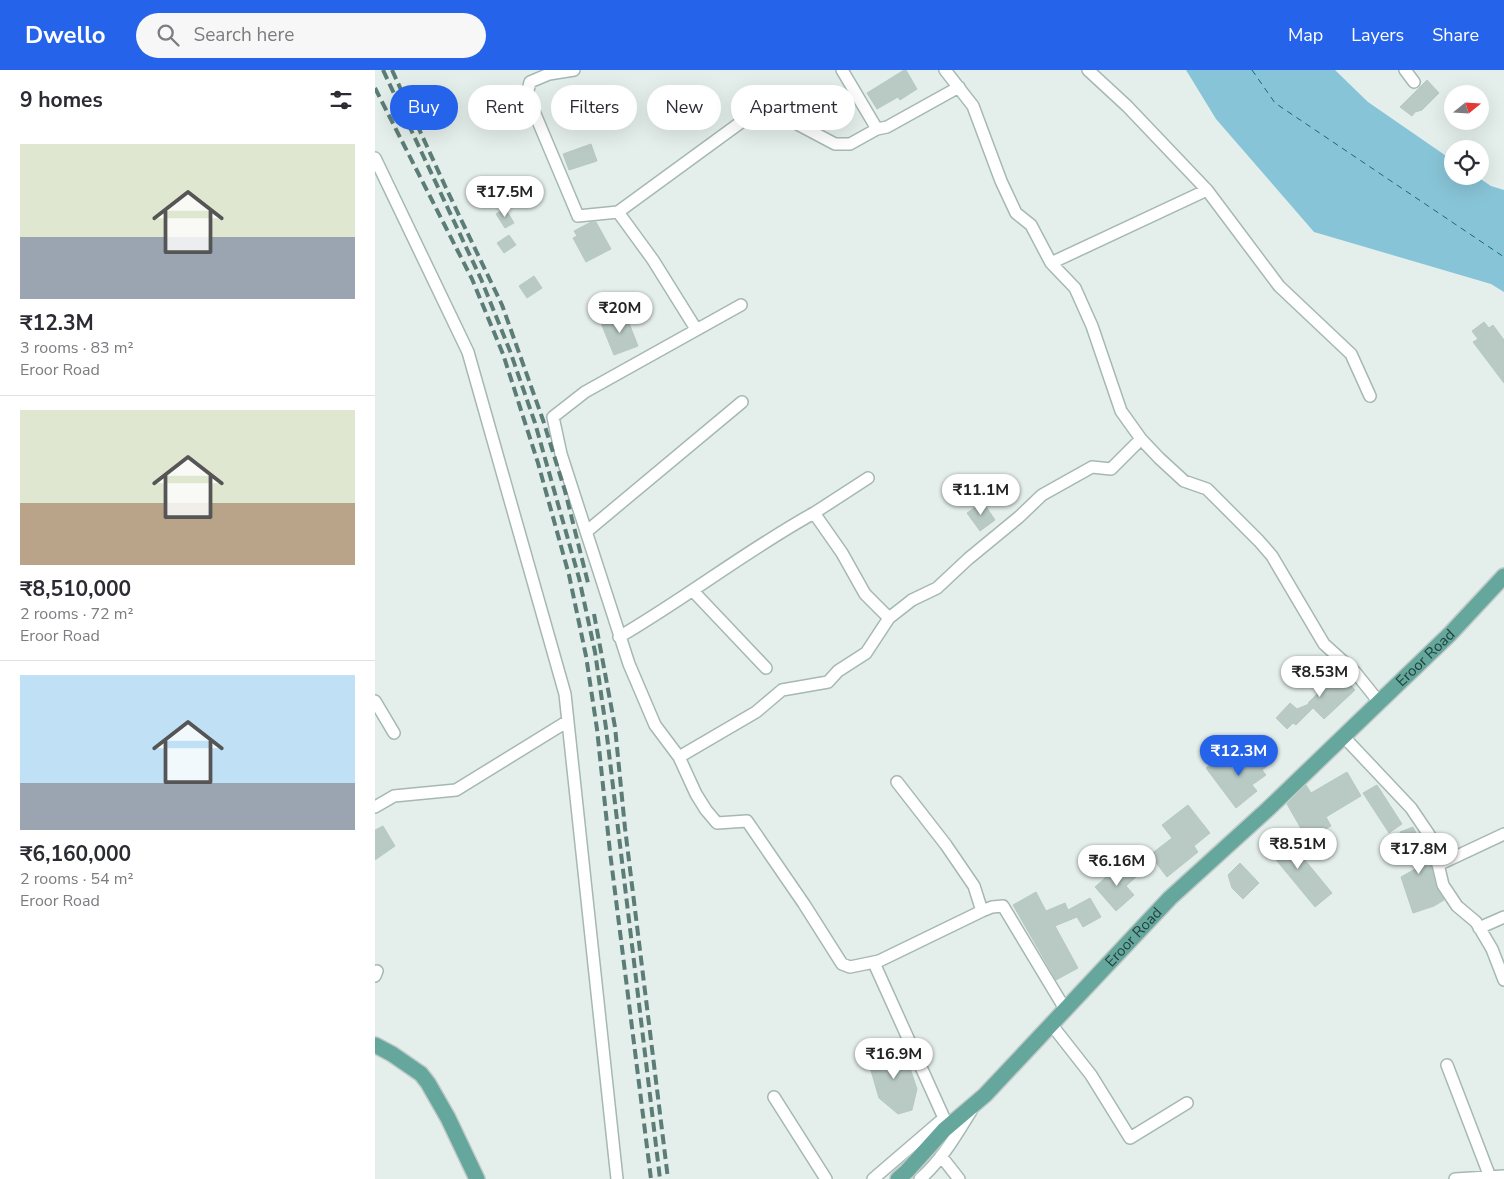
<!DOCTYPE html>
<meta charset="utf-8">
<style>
body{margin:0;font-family:"Nunito Sans",sans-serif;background:#f7f7f7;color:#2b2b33;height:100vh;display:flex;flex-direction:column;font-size:19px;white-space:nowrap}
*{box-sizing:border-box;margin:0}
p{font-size:16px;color:#7c7c81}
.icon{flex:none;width:28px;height:28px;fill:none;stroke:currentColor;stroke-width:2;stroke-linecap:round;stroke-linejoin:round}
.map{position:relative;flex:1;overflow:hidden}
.panel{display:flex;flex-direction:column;background:#fff;width:375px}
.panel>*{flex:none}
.guide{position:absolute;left:15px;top:15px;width:475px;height:45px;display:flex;gap:10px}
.needle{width:32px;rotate:72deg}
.buttons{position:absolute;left:1069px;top:15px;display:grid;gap:10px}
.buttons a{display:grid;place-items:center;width:45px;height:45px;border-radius:50%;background:#fff;box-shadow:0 5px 20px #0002;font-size:25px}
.price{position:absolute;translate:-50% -42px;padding:0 11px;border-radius:18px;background:#fff;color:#222;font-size:16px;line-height:32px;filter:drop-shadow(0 1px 2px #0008)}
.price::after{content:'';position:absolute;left:50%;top:30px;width:15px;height:11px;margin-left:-8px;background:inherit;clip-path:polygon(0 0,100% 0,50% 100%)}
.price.current{background:#2563eb;color:#fff}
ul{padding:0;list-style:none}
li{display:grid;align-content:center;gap:10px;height:265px;padding:0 20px}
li+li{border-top:1px solid #e1e1e2}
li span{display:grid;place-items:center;height:155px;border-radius:0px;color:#555}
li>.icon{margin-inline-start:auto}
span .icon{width:90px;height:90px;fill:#fffc;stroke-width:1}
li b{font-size:21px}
h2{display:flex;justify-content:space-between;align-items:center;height:60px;padding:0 20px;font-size:21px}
.tag{padding:0 18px;border-radius:22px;background:#fff;box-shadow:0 5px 20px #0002;font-size:18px;line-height:45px}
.tag.current{background:#2563eb;color:#fff}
header{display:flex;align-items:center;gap:30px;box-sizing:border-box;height:70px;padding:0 25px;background:#2563eb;color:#fff}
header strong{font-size:24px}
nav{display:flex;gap:28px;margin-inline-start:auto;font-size:18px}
.search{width:350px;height:45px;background:#f7f7f7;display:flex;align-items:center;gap:12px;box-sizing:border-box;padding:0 18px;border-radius:28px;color:#7c7c81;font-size:19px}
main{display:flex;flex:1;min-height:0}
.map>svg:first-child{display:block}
</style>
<header>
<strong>Dwello</strong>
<div class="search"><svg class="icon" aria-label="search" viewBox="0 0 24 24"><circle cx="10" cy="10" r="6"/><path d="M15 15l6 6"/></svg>Search here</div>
<nav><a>Map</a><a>Layers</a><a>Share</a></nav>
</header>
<main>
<section class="panel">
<h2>9 homes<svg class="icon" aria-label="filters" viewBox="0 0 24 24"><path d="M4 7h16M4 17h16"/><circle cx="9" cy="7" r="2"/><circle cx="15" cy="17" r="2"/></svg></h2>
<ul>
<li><span style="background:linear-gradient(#dfe7d0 60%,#9aa5b1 0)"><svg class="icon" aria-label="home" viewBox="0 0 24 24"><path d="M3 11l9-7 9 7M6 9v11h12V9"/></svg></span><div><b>₹12.3M</b><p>3 rooms · 83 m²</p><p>Eroor Road</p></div></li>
<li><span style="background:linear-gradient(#dfe7d0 60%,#b9a48a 0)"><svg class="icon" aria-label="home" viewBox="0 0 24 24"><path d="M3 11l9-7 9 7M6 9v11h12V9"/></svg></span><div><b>₹8,510,000</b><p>2 rooms · 72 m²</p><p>Eroor Road</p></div></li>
<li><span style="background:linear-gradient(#bfe0f5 70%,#9aa5b1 0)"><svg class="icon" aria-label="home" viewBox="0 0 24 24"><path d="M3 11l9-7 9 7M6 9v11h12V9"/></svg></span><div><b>₹6,160,000</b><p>2 rooms · 54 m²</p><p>Eroor Road</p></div></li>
</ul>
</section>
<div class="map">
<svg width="1129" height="1109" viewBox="0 0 1129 1109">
<rect width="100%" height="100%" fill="#e4efeb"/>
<path fill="#88c4d7" d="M811,0H960L993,32L1077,90L1078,106H1101L1116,116L1129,120V222L1116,214L939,162L841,49Z"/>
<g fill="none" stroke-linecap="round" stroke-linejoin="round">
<path stroke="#166884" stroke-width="1" stroke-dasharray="6 5" stroke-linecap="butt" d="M877,0L900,33L1129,187"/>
</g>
<path fill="#b9cac4" stroke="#b6c9c3" d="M529,0H531L542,19L525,30L523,27L502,39L492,23Z
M1052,10L1064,23L1047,40L1040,42L1037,46L1025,37Z
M216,74L222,91L194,100L188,84Z
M130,138L139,153L130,158L121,144Z
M216,152H221L236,179L211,192L198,168L202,166L199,161Z
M134,165L141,175L129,183L122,173Z
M159,206L167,218L152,228L144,216Z
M250,243L263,276L239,285L226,253Z
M1109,252L1114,258L1118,255L1129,270V313L1098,272L1103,269L1097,261Z
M608,432L620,450L605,461L592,443Z
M956,593L980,620L949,649L938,638L921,655L918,653L912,659L901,648L915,633L922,639L934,634L933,633L949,617L940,607Z
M887,680L896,693L887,700L891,705L877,715L882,721L861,738L831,698L847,685L859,701Z
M972,702L986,726L951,747L956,756L932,769L912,734L931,715L936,723Z
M1002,715L1027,754L1014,763L988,723Z
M813,735L835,763L819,776L823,782L792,807L775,785L797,768L787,755Z
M8,756L20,776L0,790V760Z
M1038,757L1054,788L1061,817L1069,830L1059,836L1038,843L1026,807L1040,799L1025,762Z
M900,763L916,781L920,778L957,823L940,837L888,774Z
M748,792L761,807L751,816L759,825L741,841L720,817Z
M865,793L884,813L868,829L857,818L853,805Z
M661,822L671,841L690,833L693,840L715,828L726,847L708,857L702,847L680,856L703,898L681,910L638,835Z
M528,977L542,1019L537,1040L523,1044L504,1028L492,987Z"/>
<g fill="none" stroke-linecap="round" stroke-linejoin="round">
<g stroke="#a6b8b3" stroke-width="14">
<path id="minor" d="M199,0L174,4L155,12L152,25L203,146L243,142L369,50L394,41L411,48L460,74H475L502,59
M467,0L502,59L512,57L584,17
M570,0L598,36L626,111L641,143L656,155L676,193L700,218L717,256L746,341L766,369L784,388L809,411L832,419L884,471L897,486L949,574L980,602L1004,632
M713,0L752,36L832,120L904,216L976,284L995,326
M1030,0L1039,12
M0,88L93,282L190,624L242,1109
M243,142L278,190L321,259
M676,193L832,120
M366,235L210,322L178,347L186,384L254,594L280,655L304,687L321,724L331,740L342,753L372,751L429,834L467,894L475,897L504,891L607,841L617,837L628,836L690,939
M439,443L493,408
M211,462L367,332
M318,521L391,598
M244,567C311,528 372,480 439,443L467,483L490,524L514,548
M0,631L19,663
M968,666L1036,738L1057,769L1068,815L1082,836L1101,852L1117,879L1129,910
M304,687L381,642L407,620L453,612L463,601L491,583L514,548L537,530L562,518L593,489L644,447L667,425L717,397L736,399L766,369
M522,712L571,775L599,816L607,841
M0,737L19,726L81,720L193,651
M1063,795L1129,764
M1104,858L1129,847
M0,906L2,901
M676,954L716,1005L755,1068L812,1033
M1072,995L1115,1107
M399,1027L451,1109
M566,1086L584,1109
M498,1109L569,1048L499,893
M545,1109C567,1090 581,1065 596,1041
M1080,1109L1129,1106"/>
</g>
<g stroke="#c1cac8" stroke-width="18">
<g id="major">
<path d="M0,975L17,984L46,1004L53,1013L73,1048L102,1109"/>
<path id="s1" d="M523,1109L532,1101L569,1060L610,1025L795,828L893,739L1075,564L1129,506"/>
</g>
</g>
<use href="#minor" stroke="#fff" stroke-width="11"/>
<use href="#major" stroke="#65a79c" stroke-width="15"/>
<path stroke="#5c7d77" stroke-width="4" stroke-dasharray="10 5" stroke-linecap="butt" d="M8,0L106,209L135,281L160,353L204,508L220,582L231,658L285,1109
M17,0L71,118L127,235L168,350L190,421L214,517
M0,18L97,209L128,284L163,393L194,505L211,586L222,659L235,782L276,1109
M219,544L240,657L250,758L293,1109"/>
</g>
<g text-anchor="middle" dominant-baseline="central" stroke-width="4" stroke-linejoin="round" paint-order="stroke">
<g font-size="15" fill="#21423c" stroke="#f5faf8">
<text stroke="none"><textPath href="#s1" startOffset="742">Eroor Road</textPath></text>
<text stroke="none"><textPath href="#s1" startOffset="338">Eroor Road</textPath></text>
</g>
</g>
</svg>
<div class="buttons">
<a><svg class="needle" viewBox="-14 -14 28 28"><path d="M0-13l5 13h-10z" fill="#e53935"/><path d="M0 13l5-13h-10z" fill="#7c7c81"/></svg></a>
<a><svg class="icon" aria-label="locate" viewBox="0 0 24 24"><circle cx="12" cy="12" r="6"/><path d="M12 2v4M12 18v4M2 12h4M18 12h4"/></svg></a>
</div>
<b class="price" style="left:130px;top:148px">₹17.5M</b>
<b class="price" style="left:245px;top:264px">₹20M</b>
<b class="price" style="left:606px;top:446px">₹11.1M</b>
<b class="price" style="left:945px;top:628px">₹8.53M</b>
<b class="price current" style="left:864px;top:707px">₹12.3M</b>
<b class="price" style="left:923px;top:800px">₹8.51M</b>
<b class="price" style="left:1044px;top:805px">₹17.8M</b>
<b class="price" style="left:742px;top:817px">₹6.16M</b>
<b class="price" style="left:519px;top:1010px">₹16.9M</b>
<div class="guide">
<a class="tag current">Buy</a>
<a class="tag">Rent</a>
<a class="tag">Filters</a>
<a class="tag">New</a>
<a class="tag">Apartment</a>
</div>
</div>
</main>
